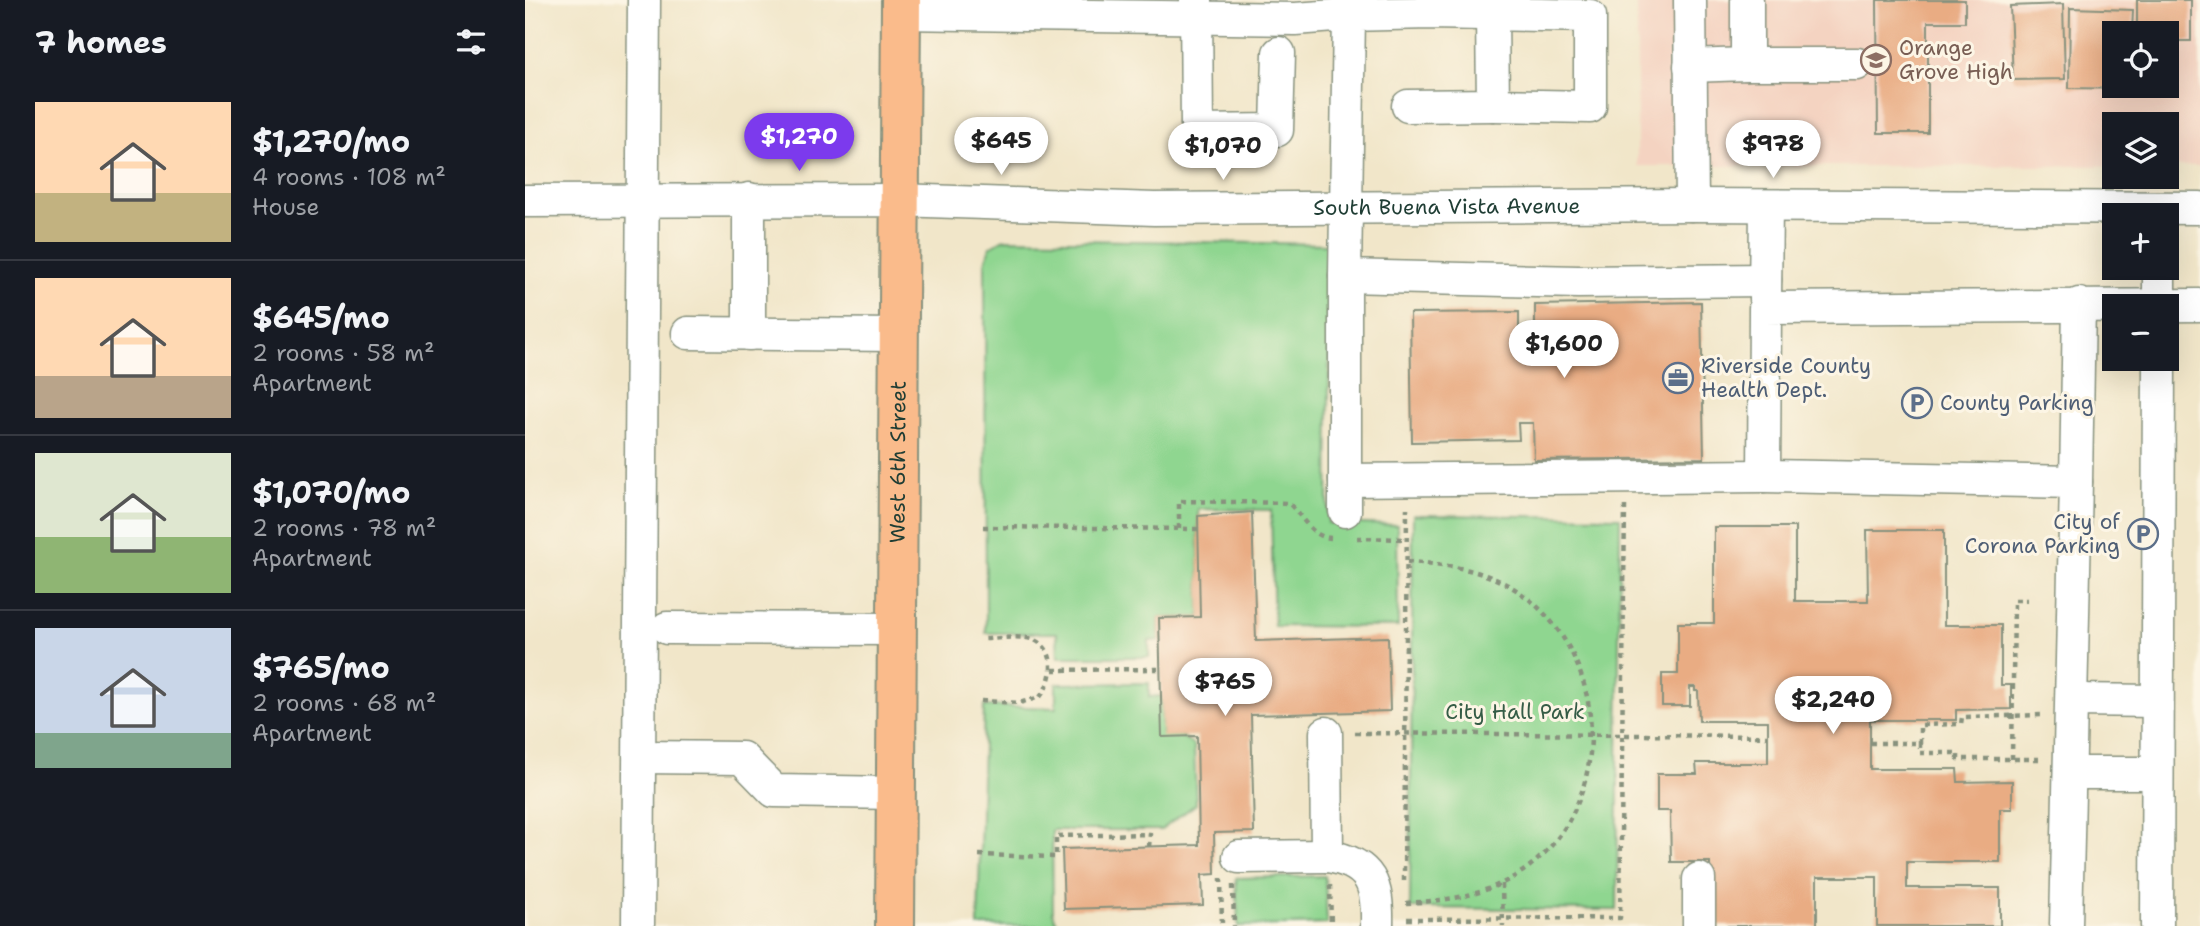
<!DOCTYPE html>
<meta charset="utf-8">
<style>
body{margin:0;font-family:"Shantell Sans",sans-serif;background:#242831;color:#f1f3f6;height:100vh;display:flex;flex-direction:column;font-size:26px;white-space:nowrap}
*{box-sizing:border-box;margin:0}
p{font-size:23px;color:#9ea1a6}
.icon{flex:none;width:38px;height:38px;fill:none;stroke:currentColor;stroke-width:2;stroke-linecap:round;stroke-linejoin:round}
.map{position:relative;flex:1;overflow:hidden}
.sheet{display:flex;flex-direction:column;background:#171b24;width:525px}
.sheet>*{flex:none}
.tools{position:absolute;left:1577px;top:21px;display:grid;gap:14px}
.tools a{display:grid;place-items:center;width:77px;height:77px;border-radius:0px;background:#171b24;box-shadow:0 7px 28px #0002;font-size:35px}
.price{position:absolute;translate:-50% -60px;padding:0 16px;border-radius:24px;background:#fff;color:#222;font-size:23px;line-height:46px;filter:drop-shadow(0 2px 4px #0008)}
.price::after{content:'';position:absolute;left:50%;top:42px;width:21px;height:16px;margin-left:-10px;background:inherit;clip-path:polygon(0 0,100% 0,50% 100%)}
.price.active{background:#7c3aed;color:#fff}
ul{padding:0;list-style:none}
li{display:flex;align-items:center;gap:21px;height:175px;padding:0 35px}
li+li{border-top:2px solid #363941}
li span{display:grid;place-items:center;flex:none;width:196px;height:140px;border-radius:0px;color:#555}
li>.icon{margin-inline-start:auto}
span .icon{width:84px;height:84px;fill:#fffc;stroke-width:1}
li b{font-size:30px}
h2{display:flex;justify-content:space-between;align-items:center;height:84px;padding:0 35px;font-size:30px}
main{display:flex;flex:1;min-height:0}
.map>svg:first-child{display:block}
</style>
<main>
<section class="sheet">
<h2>7 homes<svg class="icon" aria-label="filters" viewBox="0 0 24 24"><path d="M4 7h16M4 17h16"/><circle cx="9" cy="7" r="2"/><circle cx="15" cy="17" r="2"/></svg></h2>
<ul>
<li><span style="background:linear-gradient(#ffd9b3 65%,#c2b280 0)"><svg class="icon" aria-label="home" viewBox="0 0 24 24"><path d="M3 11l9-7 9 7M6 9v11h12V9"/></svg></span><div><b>$1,270/mo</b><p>4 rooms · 108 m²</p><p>House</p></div></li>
<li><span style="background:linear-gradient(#ffd9b3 70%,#b9a48a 0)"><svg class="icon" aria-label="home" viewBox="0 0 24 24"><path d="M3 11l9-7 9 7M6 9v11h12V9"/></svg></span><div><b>$645/mo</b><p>2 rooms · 58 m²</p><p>Apartment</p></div></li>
<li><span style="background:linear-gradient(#dfe7d0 60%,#8fb573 0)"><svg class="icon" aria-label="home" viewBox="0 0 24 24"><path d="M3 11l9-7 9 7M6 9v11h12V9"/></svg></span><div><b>$1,070/mo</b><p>2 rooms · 78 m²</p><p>Apartment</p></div></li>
<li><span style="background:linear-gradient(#c9d6e8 75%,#7fa58c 0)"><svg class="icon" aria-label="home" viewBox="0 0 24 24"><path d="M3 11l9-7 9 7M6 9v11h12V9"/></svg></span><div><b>$765/mo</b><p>2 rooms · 68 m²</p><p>Apartment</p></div></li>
</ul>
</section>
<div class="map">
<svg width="1675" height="926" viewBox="0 0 1675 926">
<rect width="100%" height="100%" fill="#fcf5e5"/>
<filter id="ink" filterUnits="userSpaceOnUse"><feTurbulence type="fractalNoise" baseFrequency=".0143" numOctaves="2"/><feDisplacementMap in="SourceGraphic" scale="14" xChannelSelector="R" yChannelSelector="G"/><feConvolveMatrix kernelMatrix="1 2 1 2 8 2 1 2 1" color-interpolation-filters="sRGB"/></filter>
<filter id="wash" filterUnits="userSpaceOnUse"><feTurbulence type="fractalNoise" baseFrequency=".00686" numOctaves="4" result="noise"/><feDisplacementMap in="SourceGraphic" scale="28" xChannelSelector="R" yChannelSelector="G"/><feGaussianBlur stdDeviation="1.57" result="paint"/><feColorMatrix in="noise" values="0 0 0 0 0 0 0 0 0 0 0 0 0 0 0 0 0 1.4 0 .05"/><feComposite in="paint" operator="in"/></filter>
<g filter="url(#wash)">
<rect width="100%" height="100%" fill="#f1e6c9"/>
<path fill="#f4d3c1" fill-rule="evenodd" d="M1112,0H1675V166H1642V124H1589V166H1112ZM1589,33H1642V86H1589Z"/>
<path fill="#8fd690" stroke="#578a62" stroke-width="2" d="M479,239L805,244L803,523L872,525L873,627L749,626L746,510L673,509L675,617L634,618V640L624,641V657H533L532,633H461L460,263L465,247Z
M888,515L1095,517L1092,910L885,908Z
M624,683V697L636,696L637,736H657L669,746L671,804L636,830H527L528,913L533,926H453L459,706L531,708V684Z
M800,876L802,924L713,926L711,878Z"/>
<g id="blocks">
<path fill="#e9ac83" d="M1352,0H1440V22H1403V133H1353Z
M1612,0H1666V41H1642V33H1612Z
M1538,4L1540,79L1488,80L1485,6Z
M1545,8L1608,10L1607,33H1589V86H1607V89L1544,88Z
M1176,302L1179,458L1009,460L1008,423H993L994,440L887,442L885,313L994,312V334L1010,333V305Z
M727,512L731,641L863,637L865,711L726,715L729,832L689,833L690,874L677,875L678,905L539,909L537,849L674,845L672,736L637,737L634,618L675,617L673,516Z
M1189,527H1270V601H1343L1342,530H1419V625H1476V685H1486V709L1431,710V720H1345V769H1432L1433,782L1487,781V809H1475V862H1382V888H1475V926H1352V877H1292V926H1186L1185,862H1146L1145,811H1132V774H1172L1171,763H1243V721H1174L1173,691H1170V687H1165V706H1137V674H1153V623H1189Z"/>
</g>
</g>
<g filter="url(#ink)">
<use href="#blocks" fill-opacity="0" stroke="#88927e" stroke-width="2"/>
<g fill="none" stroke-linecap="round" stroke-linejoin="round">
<g stroke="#88927e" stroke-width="35">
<g id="minor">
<path d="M671,0L672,131L752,130L754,53"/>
<path d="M1165,0L1167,205"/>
<path d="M1222,0V64H1332"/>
<path d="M376,13L770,19L824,15L829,0"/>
<path d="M1165,66L1222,64"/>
<path d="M968,105L1065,107V16L904,13L824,15L820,276L1053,282L1240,280"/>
<path d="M883,106L968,105L967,14"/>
<path id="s1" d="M0,201L374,200L629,209L1167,205L1675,208"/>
<path d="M1240,299L1241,206"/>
<path d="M1634,306V268"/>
<path d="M163,333L373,335"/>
<path d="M224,334V199"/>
<path d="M820,480L1239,476"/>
<path d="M1551,482L1554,304"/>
<path d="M820,511V276"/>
<path d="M142,628L372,629"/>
<path d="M1547,700L1632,701"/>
<path d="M801,733L802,856C847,863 853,885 852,926"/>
<path d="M115,757L217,758L249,791L371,793"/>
<path d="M1545,773H1632"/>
<path d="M714,857L802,856"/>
<path d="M113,926L119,0"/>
<path d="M1174,926V879"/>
<path d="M1541,926L1551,482L1239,476L1240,308L1675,305"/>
<path d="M1632,926L1634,359"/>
</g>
</g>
<g stroke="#88927e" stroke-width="42">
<g id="major">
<path id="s2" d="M370,926L376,0"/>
</g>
</g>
<path stroke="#88927e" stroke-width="4.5" stroke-dasharray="5 5" stroke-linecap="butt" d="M458,527L673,529
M654,529V501L763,503C777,514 785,537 806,538
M832,538L881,539
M528,670L635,669
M456,701L494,703L515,697C530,678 533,644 502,638C488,636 471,639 457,639
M830,733L1243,736
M1345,743H1395V753H1433V759H1517
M1395,743V725L1436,724L1437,717L1516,715
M1487,759L1489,600H1502
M454,855L531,857V836L625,834L624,847
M696,878L697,926
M879,881L882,508
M977,884L978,926
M708,885L709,926
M805,885L806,926
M881,903C914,901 945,898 975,884C1085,834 1095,676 1006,601C971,571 926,564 882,562
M882,919L1095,918L1100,506"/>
<use href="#minor" stroke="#fff" stroke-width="32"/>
<use href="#major" stroke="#fabb8b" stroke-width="38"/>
</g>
</g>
<defs>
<g id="school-ring" transform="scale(1.575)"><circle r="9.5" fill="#fcf5e5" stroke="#8d6e63" stroke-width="1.5"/><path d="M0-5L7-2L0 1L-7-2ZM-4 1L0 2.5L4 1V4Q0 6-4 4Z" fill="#8d6e63"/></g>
<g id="office-ring" transform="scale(1.575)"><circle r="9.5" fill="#fcf5e5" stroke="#5c6f8a" stroke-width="1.5"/><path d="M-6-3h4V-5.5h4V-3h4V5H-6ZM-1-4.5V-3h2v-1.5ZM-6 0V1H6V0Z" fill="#5c6f8a"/></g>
<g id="parking-ring" transform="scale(1.575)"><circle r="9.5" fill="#fcf5e5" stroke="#5c6f8a" stroke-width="1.5"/><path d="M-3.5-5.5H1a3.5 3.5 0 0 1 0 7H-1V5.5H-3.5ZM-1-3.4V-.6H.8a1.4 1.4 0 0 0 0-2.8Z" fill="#5c6f8a"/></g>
</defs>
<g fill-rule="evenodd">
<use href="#school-ring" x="1351" y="60"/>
<use href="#office-ring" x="1153" y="378"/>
<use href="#parking-ring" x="1392" y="403"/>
<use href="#parking-ring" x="1618" y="534"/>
</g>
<g text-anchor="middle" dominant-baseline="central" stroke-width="6" stroke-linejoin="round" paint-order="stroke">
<g font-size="21" fill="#785e54" stroke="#fcf5e5" text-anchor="start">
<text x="1374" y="48">Orange<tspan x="1374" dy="24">Grove High</tspan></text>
</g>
<g font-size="21" fill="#1f3d34" stroke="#fcf5e5">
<text stroke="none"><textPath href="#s1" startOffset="922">South Buena Vista Avenue</textPath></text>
<text stroke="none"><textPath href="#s2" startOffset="464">West 6th Street</textPath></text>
</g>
<g font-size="21" fill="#4e5e75" stroke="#fcf5e5" text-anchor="start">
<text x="1176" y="366">Riverside County<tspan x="1176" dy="24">Health Dept.</tspan></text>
<text x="1415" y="403">County Parking</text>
<text x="1595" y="522" text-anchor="end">City of<tspan x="1595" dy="24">Corona Parking</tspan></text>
</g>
<g font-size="21" fill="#355c46" stroke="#fcf5e5">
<text x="990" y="712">City Hall Park</text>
</g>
</g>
</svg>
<div class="tools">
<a><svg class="icon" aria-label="locate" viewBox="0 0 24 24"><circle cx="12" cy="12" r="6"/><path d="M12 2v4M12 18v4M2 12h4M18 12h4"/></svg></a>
<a><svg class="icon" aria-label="layers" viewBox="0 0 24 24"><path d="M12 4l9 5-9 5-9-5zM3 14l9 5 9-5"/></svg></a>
<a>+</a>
<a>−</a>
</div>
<b class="price active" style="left:274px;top:173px">$1,270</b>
<b class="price" style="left:476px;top:177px">$645</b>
<b class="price" style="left:1248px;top:180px">$978</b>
<b class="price" style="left:698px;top:182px">$1,070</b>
<b class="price" style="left:1039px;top:380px">$1,600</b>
<b class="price" style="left:700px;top:718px">$765</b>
<b class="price" style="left:1308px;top:736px">$2,240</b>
</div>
</main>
